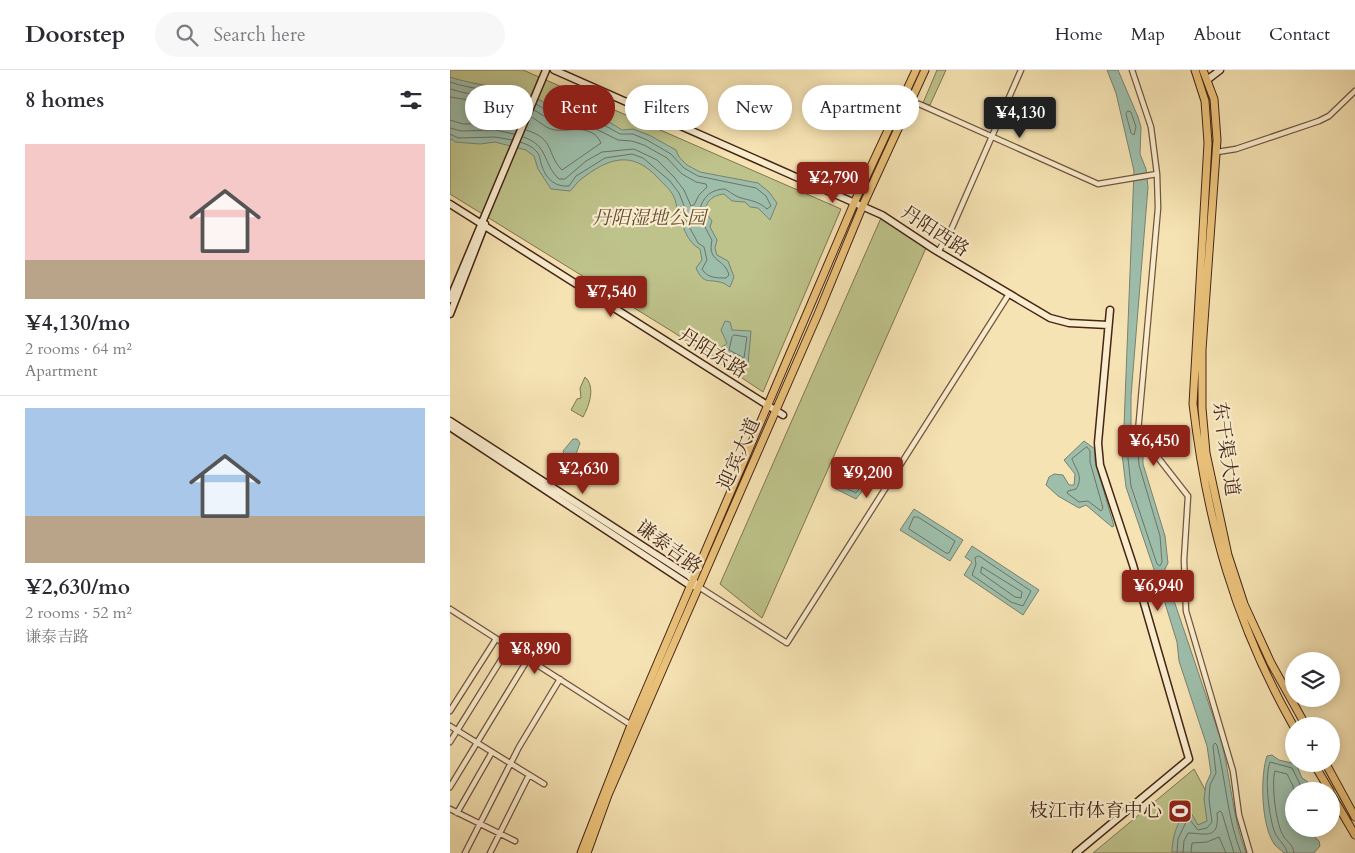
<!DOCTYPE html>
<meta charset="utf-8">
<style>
body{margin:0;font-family:Cardo,"Noto Serif SC",serif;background:#f7f7f7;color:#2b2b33;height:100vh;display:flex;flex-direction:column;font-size:19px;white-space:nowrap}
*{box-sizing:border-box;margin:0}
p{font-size:16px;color:#7c7c81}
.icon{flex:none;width:28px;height:28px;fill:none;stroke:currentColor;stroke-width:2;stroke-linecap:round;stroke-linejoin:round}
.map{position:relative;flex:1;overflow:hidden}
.sheet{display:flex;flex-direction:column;background:#fff;width:450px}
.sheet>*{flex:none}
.banner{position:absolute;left:15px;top:15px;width:475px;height:45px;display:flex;gap:10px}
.controls{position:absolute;left:835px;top:582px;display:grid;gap:10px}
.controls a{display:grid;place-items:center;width:55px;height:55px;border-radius:50%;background:#fff;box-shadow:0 2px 12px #0003;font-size:25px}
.price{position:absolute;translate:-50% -42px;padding:0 11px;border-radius:5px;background:#8f2418;color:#fff;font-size:16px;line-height:32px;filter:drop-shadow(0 1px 2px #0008)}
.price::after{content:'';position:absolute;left:50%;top:30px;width:15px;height:11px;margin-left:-8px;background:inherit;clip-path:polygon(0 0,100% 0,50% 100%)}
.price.selected{background:#222;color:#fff}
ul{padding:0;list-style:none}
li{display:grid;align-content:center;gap:10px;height:265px;padding:0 25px}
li+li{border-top:1px solid #e1e1e2}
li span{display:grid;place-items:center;height:155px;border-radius:0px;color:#555}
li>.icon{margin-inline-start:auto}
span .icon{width:90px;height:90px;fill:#fffc;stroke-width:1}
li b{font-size:21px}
h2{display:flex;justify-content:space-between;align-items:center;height:60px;padding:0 25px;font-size:21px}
.chip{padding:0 18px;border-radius:22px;background:#fff;box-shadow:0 2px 12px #0003;font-size:18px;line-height:45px}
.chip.selected{background:#8f2418;color:#fff}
header{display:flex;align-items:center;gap:30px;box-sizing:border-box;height:70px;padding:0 25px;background:#fff;border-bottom:1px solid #e1e1e2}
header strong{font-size:24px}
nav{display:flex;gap:28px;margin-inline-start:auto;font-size:18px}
.search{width:350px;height:45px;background:#f7f7f7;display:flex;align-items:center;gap:12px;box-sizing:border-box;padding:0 18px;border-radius:28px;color:#7c7c81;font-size:19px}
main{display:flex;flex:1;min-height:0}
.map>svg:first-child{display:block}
</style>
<header>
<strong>Doorstep</strong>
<div class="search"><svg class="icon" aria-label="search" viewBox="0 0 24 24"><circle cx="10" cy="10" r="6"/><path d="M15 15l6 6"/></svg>Search here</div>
<nav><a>Home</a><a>Map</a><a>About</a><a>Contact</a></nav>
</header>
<main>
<section class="sheet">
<h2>8 homes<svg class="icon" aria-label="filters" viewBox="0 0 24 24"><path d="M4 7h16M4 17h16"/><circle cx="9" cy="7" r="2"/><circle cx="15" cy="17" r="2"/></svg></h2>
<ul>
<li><span style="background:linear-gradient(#f6c9c9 75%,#b9a48a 0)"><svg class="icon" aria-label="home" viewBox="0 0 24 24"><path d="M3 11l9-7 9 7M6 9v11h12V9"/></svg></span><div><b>¥4,130/mo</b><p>2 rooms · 64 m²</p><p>Apartment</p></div></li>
<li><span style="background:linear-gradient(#a9c7e8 70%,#b9a48a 0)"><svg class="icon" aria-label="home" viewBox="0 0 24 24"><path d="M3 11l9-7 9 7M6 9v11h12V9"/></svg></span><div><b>¥2,630/mo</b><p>2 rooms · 52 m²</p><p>谦泰吉路</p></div></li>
</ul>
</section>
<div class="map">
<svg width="905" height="783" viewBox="0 0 905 783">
<rect width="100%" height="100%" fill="#f6e3b3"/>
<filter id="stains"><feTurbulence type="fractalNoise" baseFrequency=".004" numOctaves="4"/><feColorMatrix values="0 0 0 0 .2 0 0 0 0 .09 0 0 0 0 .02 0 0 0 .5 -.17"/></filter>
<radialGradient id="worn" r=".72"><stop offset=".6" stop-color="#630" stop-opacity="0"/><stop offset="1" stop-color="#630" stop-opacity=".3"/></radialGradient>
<path fill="#bec38b" stroke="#827452" d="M0,0H73L391,139L313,322L223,262L0,124Z
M487,0H496L480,35L473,33Z
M431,148L476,178L312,548L270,514Z
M135,307C146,317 139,336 133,347L121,340L127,329L131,328L130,318Z
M744,699L789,783H643Z"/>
<path fill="#9dbeab" stroke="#7a8170" d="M657,0H668L688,47L691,57L690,84L696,99L698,117L681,326V371L693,380V394L715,466L718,493L714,501L771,670C781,708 782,746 796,783L722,782C722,770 727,745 741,743L748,755L757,751L754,729L756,714L761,703L757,676L729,591L727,572L710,517L676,417L670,367L674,356L684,101L666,23Z
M0,7C35,19 78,16 108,42L113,40H133L148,45L172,60L183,59L199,65L226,80L229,87L237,95L250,102L308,113L319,122L327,133L320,150L308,138L300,137L295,132L282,131L274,124C263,125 254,132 256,143L262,151L260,157L267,170L265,178L267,185L278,191L284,207L280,217C277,216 276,214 273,213C259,208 254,216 246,198L252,190L250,179C237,173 230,152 230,139H227C225,122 218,119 209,109C182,79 158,88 130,110C126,113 124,118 120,121L101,119L88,99L84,86L76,80L45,72L30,74L5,72L2,69L0,70Z
M275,251L280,252L282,260L301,261L298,294L290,293L271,278L277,273L271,260Z
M123,369H127L130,373L125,387L119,388L114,386L113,381Z
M634,371L645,379V391L664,456L662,457L636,435L629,438L608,426L596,415L599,407L604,404L613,405L619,415H624L625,404L614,390Z
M399,395L412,403L419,413L406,429L384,418L383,415Z
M464,439L513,470L500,491L450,460Z
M522,476L589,520L573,545L514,505L522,492L515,487Z
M822,685L829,690L846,694L852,708L858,712L853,721H844V759H856L869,771L870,776L864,783H834C831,780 828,778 825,775C811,757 810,706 817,686Z"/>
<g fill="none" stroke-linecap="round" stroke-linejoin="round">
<path stroke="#727262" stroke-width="1" d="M0,12C26,21 53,20 78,31
M0,19C25,27 52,26 76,37
M0,27L32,32L73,44
M678,41L681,42L686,57L684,65L681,63L676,44Z
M0,50L13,54L46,53L67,57
M0,58L11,61L45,60L64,64
M76,60C106,69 96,84 112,100L151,73C141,51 116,64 101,59C94,57 88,50 81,47
M0,64L8,68L45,67L62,70
M73,67C99,75 92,93 109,109H115L136,91L152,82L184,79L207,90L224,107L234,120L241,136L244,135L249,125L257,117L256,114L246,112L232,104L217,88L194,75L182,71L168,70L132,52H104L84,40
M70,72C77,74 83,77 87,82C90,85 90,90 91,93C95,108 104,117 119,116L126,106L155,88L182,84L193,88L220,111L229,123L235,138V149L248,173L254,177L257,190L252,199C257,208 266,208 276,208L279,205C274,187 257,193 262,170C256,160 252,151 250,140C252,127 262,119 275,119C279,121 282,124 286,126C297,131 306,129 317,139L321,136L316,126L306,118L248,106L234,98L221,84L197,70L183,64H170L145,50L133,45L106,46L86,34
M284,265L297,267L294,288L279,280L282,267Z
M679,376L688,383L689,395L710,466L712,492L710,496L707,494L681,416L677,379Z
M637,377L640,381V392L653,438L651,441L638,431L629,432L617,423L618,421L626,419C634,407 626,400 622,389Z
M400,402L409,407L413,413L406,423L390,415Z
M464,447H468L505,471L499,483H496L459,459Z
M529,486L581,521L573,536L561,532L522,505L526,494L525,488Z
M532,497L572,522L571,528L565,527L531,503Z
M844,725L843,716L837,704L825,701C821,714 826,756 834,767C838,773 843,774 844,783
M727,783L728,769L737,750H740L748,760L757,758L762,752L759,729L760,715L766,703L763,676L765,673L767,675C776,711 777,747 791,783
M733,783L734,771L738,763C754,763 770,771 767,743L770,741L772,743L784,783
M741,783L742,773L757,772L769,767L776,783
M837,783C837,776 828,770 825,763C819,748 814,708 820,692L842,698L850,714L849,721"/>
<g stroke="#72543f" stroke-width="7">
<path id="street" d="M682,0L701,57L707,104L708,138L688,362L738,426L734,490L736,541L783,701L789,745L800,783
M469,34L648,114L707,104
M767,82L786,79L869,51L879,46L905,21
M488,182L501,160L571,0
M249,517L337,573L559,224
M0,539L181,655
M0,641L46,569
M0,656L94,714
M0,672L59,577
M0,717L78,589
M0,739L65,771
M7,743L42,682
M15,783L69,677L110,609
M40,783L79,705"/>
</g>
<g stroke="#462518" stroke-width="9">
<path id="secondary" d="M104,0L432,145L485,180L600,248L619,253L658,255
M757,10L770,0
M0,134L333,345
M0,229L96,0
M0,244L35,154
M0,351L239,506L249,517
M0,357L241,516H245
M626,783L739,689L683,495L650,395L648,373L660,240"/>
</g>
<g stroke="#462518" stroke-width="9">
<path id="primary" d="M745,0L755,31L758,73L743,334C757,452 785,553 844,657
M753,0L764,29L767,70L752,280V338L756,383L778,485L794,534L821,593L856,656
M864,694L880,721
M876,694L905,747
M881,724L905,765
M131,783L181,655L405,131L466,0
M137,783L158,725L218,587L368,244L413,135L475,0"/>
</g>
<use href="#street" stroke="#f9edce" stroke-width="4.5"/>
<use href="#secondary" stroke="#f9edce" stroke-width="6"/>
<use href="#primary" stroke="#ebc27a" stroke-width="7"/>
</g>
<defs>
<g id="stadium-square" transform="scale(1.25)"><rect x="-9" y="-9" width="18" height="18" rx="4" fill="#8f2418" stroke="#f9edce"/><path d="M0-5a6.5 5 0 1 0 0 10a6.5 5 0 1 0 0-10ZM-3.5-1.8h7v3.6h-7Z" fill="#fff"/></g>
</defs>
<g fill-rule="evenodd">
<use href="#stadium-square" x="730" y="741"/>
</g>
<g text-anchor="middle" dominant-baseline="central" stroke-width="4.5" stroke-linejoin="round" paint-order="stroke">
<g font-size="19" font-style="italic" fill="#644c35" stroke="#f9edce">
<text x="199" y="148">丹阳湿地公园</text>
</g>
<g font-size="19" fill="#462518" stroke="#f9edce">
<text transform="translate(485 161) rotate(33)">丹阳西路</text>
<text transform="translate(263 283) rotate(32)">丹阳东路</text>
<text transform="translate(776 379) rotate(82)">东干渠大道</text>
<text transform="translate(289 384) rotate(-66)">迎宾大道</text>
<text transform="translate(219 477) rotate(36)">谦泰吉路</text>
</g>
<g font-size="19" fill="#462518" stroke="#f9edce" text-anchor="end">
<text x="712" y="741">枝江市体育中心</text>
</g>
</g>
<rect width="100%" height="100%" filter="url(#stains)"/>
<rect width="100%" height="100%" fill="url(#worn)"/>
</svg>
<div class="controls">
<a><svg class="icon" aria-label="layers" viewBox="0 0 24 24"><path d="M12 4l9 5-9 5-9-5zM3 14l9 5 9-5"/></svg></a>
<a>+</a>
<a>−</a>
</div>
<b class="price selected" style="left:570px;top:69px">¥4,130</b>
<b class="price" style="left:383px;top:134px">¥2,790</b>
<b class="price" style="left:161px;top:248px">¥7,540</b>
<b class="price" style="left:704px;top:397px">¥6,450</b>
<b class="price" style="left:133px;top:425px">¥2,630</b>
<b class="price" style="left:417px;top:429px">¥9,200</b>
<b class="price" style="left:708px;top:542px">¥6,940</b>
<b class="price" style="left:85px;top:605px">¥8,890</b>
<div class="banner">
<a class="chip">Buy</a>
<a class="chip selected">Rent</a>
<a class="chip">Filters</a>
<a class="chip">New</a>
<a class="chip">Apartment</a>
</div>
</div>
</main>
